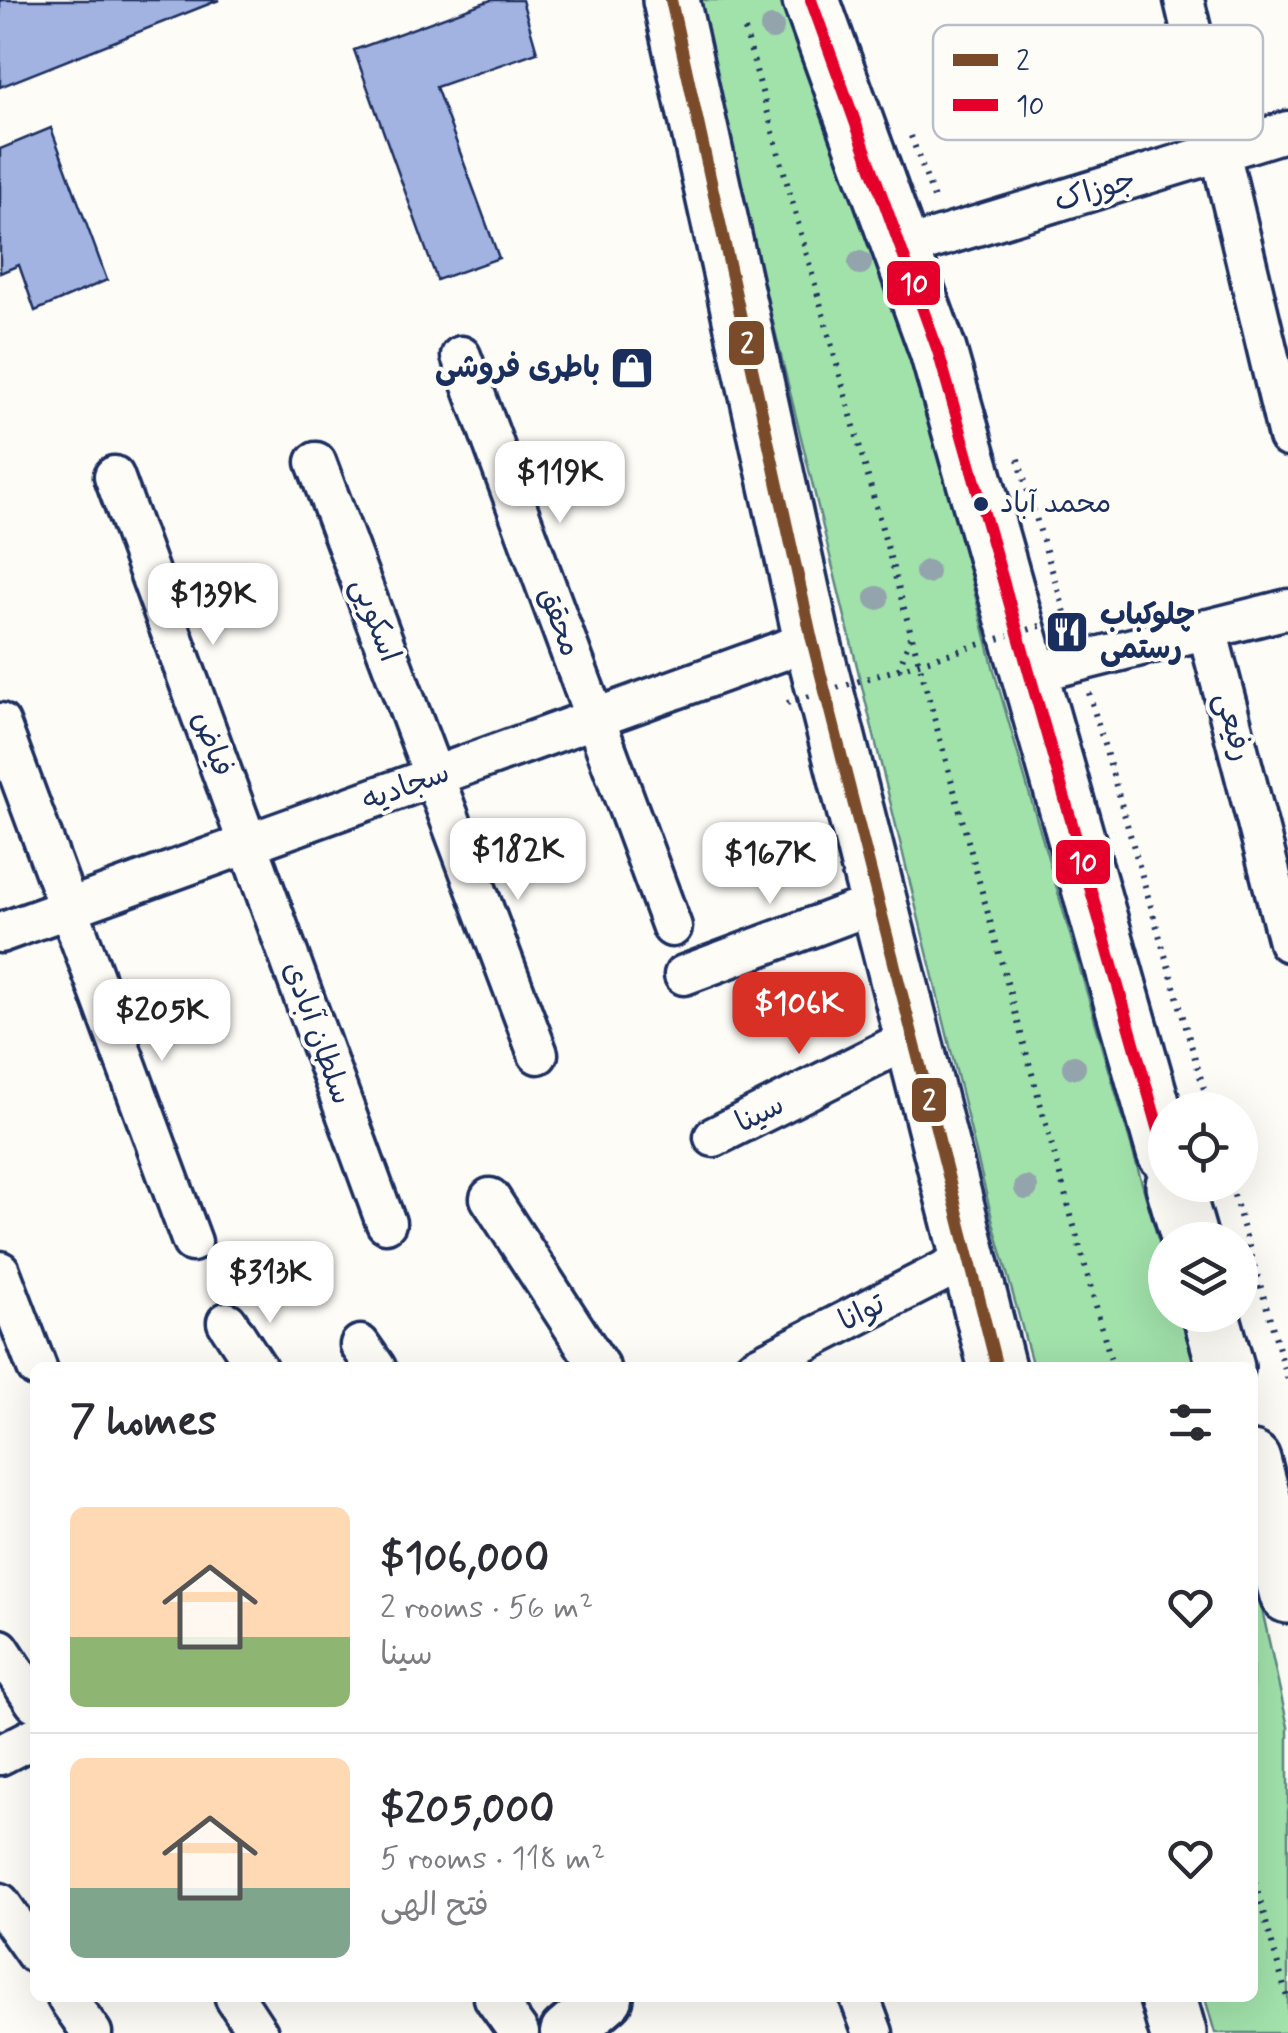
<!DOCTYPE html>
<meta charset="utf-8">
<style>
body{margin:0;font-family:Mynerve,"Playpen Sans Arabic",sans-serif;background:#f2f2f3;color:#2b2b33;height:100vh;display:flex;flex-direction:column;font-size:38px;white-space:nowrap}
*{box-sizing:border-box;margin:0}
p{font-size:32px;color:#7c7c81}
.icon{flex:none;width:55px;height:55px;fill:none;stroke:currentColor;stroke-width:2;stroke-linecap:round;stroke-linejoin:round}
.map{position:relative;flex:1;overflow:hidden}
.details{position:absolute;left:30px;top:1362px;width:1228px;height:640px;display:flex;flex-direction:column;background:#fff;border-radius:15px;box-shadow:0 10px 40px #0002}
.details>*{flex:none}
.controls{position:absolute;left:1148px;top:1092px;display:grid;gap:20px}
.controls a{display:grid;place-items:center;width:110px;height:110px;border-radius:50%;background:#fff;box-shadow:0 10px 40px #0002;font-size:50px}
.price{position:absolute;translate:-50% -85px;padding:0 22px;border-radius:20px;background:#fff;color:#222;font-size:32px;line-height:65px;filter:drop-shadow(0 2px 5px #0008)}
.price::after{content:'';position:absolute;left:50%;top:60px;width:30px;height:22px;margin-left:-15px;background:inherit;clip-path:polygon(0 0,100% 0,50% 100%)}
.price.current{background:#d93025;color:#fff}
ul{padding:0;list-style:none}
li{display:flex;align-items:center;gap:30px;height:250px;padding:0 40px}
li+li{border-top:2px solid #e1e1e2}
li span{display:grid;place-items:center;flex:none;width:280px;height:200px;border-radius:15px;color:#555}
li>.icon{margin-inline-start:auto}
span .icon{width:120px;height:120px;fill:#fffc;stroke-width:1}
li b{font-size:42px}
h2{display:flex;justify-content:space-between;align-items:center;height:120px;padding:0 40px;font-size:42px}
.map>svg:first-child{display:block}
</style>
<div class="map">
<svg width="1288" height="2033" viewBox="0 0 1288 2033">
<rect width="100%" height="100%" fill="#fdfcf7"/>
<filter id="ink" filterUnits="userSpaceOnUse"><feTurbulence type="fractalNoise" baseFrequency=".01" numOctaves="2"/><feDisplacementMap in="SourceGraphic" scale="20" xChannelSelector="R" yChannelSelector="G"/><feConvolveMatrix kernelMatrix="1 2 1 2 8 2 1 2 1" color-interpolation-filters="sRGB"/></filter>
<g filter="url(#ink)">
<path fill="#a1e1aa" stroke="#5e8884" stroke-width="2.5" d="M694,0H786L918,368L996,678L1165,1263V1315H1180L1195,1367H1033L993,1222Z
M1253,1569L1288,1727V2033H1215L1205,1998H1252Z"/>
<path fill="#a2b3e2" stroke="#1b2f5e" stroke-width="2.5" d="M0,0H219L0,87Z
M491,0H522L537,52L436,87L499,258L437,280L354,50Z
M51,128L107,280L35,311L19,265L0,273V149Z"/>
<g fill="none" stroke-linecap="round" stroke-linejoin="round">
<g stroke="#1b2f5e" stroke-width="45">
<path id="minor" d="M1184,0L1288,437
M901,249L1288,131
M461,356L672,927
M316,462L538,1054
M114,476L386,1223
M1207,629L1288,942
M1029,674L1288,609
M0,723L192,1242
M0,933L812,640
M684,975L879,902
M714,1137L913,1037
M490,1198L600,1368
M0,1271L37,1368
M227,1322L257,1368
M360,1345L376,1368
M754,1368L969,1258
M0,1649L35,1702
M0,1755L35,1737
M0,1903L35,1953
M67,1998L92,2033
M235,1998L258,2033
M494,1998L519,2033
M860,1998L873,2033"/>
</g>
<g stroke="#1b2f5e" stroke-width="58">
<path id="major" d="M566,2033L607,1998"/>
</g>
<g stroke="#1b2f5e" stroke-width="62">
<path id="highway" d="M671,0L812,640L997,1368
M811,0L938,351L1165,1152
M1174,1185L1190,1240
M1211,1315L1226,1368
M1252,1460L1288,1595
M1168,1998L1178,2033"/>
</g>
<path stroke="#1b2f5e" stroke-width="6" stroke-dasharray="2.5 8" stroke-linecap="butt" d="M745,30L1113,1368
M911,136L936,204
M1018,459L1070,629
M899,669L911,634
M1089,693L1210,1110
M1231,1185L1288,1380
M1252,1872L1288,2001"/>
<use href="#minor" stroke="#fdfcf7" stroke-width="38"/>
<use href="#major" stroke="#fdfcf7" stroke-width="50"/>
<use href="#highway" stroke="#fdfcf7" stroke-width="55"/>
<path stroke="#1b2f5e" stroke-width="6" stroke-dasharray="2.5 8" stroke-linecap="butt" d="M787,703L1047,624"/>
<g stroke="#fdfcf7" stroke-width="20">
<path id="bus-1" d="M671,0L812,640L997,1368"/>
</g>
<g stroke="#fdfcf7" stroke-width="20">
<path id="bus-2" d="M811,0L938,351L1165,1152"/>
</g>
<use href="#bus-1" stroke="#7a4b2a" stroke-width="12"/>
<use href="#bus-2" stroke="#e4002b" stroke-width="12"/>
</g>
<g fill="#93a4ad">
<circle cx="772" cy="28" r="12"/>
<circle cx="860" cy="263" r="12"/>
<circle cx="927" cy="572" r="12"/>
<circle cx="877" cy="598" r="12"/>
<circle cx="1074" cy="1067" r="12"/>
<circle cx="1026" cy="1188" r="12"/>
</g>
</g>
<defs>
<g id="shop-square" transform="scale(2.25)"><rect x="-9" y="-9" width="18" height="18" rx="4" fill="#1b2f5e" stroke="#fdfcf7"/><path d="M-5-2.5h2.3a2.7 3.5 0 0 1 5.4 0H5L5.5 6h-11ZM-1.5-2.5h3a1.5 2.3 0 0 0-3 0Z" fill="#fff"/></g>
<g id="restaurant-square" transform="scale(2.25)"><rect x="-9" y="-9" width="18" height="18" rx="4" fill="#1b2f5e" stroke="#fdfcf7"/><path d="M-5-6h1v4h1v-4h1v4h1v-4h1v5L-1.5 .5V6h-2V.5L-5-1ZM5-6V6H3V1.5H1.5Q1.5-4 5-6Z" fill="#fff"/></g>
</defs>
<g fill-rule="evenodd">
<use href="#shop-square" x="632" y="368"/>
<use href="#restaurant-square" x="1067" y="632"/>
</g>
<circle fill="#1b2f5e" stroke="#fdfcf7" stroke-width="4" cx="981" cy="504" r="9"/>
<g text-anchor="middle" dominant-baseline="central" stroke-width="8" stroke-linejoin="round" paint-order="stroke">
<g font-size="28" fill="#1b2f5e" stroke="#fdfcf7" text-anchor="start">
<text x="1000" y="504">محمد آباد</text>
</g>
<g font-size="30" fill="#1b2f5e" stroke="#fdfcf7">
<text transform="translate(1095 191) rotate(-17)">جوزاک</text>
<text transform="translate(375 620) rotate(69)">اسکویی</text>
<text transform="translate(559 622) rotate(70)">محقق</text>
<text transform="translate(1233 727) rotate(75)">رفیعی</text>
<text transform="translate(212 744) rotate(70)">فیاض</text>
<text transform="translate(406 787) rotate(-20)">سجادیه</text>
<text transform="translate(317 1033) rotate(70)">سلطان آبادی</text>
<text transform="translate(760 1114) rotate(-27)">سینا</text>
<text transform="translate(862 1313) rotate(-27)">توانا</text>
</g>
<g font-size="30" font-weight="bold" fill="#1b2f5e" stroke="#fdfcf7" text-anchor="end">
<text x="600" y="368">باطری فروشی</text>
<text x="1100" y="615" text-anchor="start">چلوکباب<tspan x="1100" dy="34">رستمی</tspan></text>
</g>
</g>
<rect x="933" y="25" width="330" height="115" rx="15" fill="#fdfcf7" stroke="#b9bec9" stroke-width="2.5"/>
<rect x="953" y="54" width="45" height="12" fill="#7a4b2a"/>
<rect x="953" y="99" width="45" height="12" fill="#e4002b"/>
<g font-size="28" fill="#1b2f5e">
<text x="1016" y="70">2</text>
<text x="1016" y="115">10</text>
</g>
<g stroke="#fdfcf7" stroke-width="4">
<rect x="885" y="259" width="57" height="48" rx="10" fill="#e4002b"/>
<rect x="727" y="319" width="39" height="48" rx="10" fill="#7a4b2a"/>
<rect x="1054" y="838" width="58" height="48" rx="10" fill="#e4002b"/>
<rect x="910" y="1076" width="38" height="48" rx="10" fill="#7a4b2a"/>
</g>
<g font-size="28" text-anchor="middle" font-weight="bold" fill="#fff">
<text x="914" y="293">10</text>
<text x="747" y="353">2</text>
<text x="1083" y="872">10</text>
<text x="929" y="1110">2</text>
</g>
</svg>
<div class="controls">
<a><svg class="icon" aria-label="locate" viewBox="0 0 24 24"><circle cx="12" cy="12" r="6"/><path d="M12 2v4M12 18v4M2 12h4M18 12h4"/></svg></a>
<a><svg class="icon" aria-label="layers" viewBox="0 0 24 24"><path d="M12 4l9 5-9 5-9-5zM3 14l9 5 9-5"/></svg></a>
</div>
<b class="price" style="left:560px;top:526px">$119K</b>
<b class="price" style="left:213px;top:648px">$139K</b>
<b class="price" style="left:518px;top:903px">$182K</b>
<b class="price" style="left:770px;top:907px">$167K</b>
<b class="price current" style="left:799px;top:1057px">$106K</b>
<b class="price" style="left:162px;top:1064px">$205K</b>
<b class="price" style="left:270px;top:1326px">$313K</b>
<section class="details">
<h2>7 homes<svg class="icon" aria-label="filters" viewBox="0 0 24 24"><path d="M4 7h16M4 17h16"/><circle cx="9" cy="7" r="2"/><circle cx="15" cy="17" r="2"/></svg></h2>
<ul>
<li><span style="background:linear-gradient(#ffd9b3 65%,#8fb573 0)"><svg class="icon" aria-label="home" viewBox="0 0 24 24"><path d="M3 11l9-7 9 7M6 9v11h12V9"/></svg></span><div><b>$106,000</b><p>2 rooms · 56 m²</p><p>سینا</p></div><svg class="icon" aria-label="heart" viewBox="0 0 24 24"><path d="M12 20l-8-8c-3-5 5-10 8-4 3-6 11-1 8 4z"/></svg></li>
<li><span style="background:linear-gradient(#ffd9b3 65%,#7fa58c 0)"><svg class="icon" aria-label="home" viewBox="0 0 24 24"><path d="M3 11l9-7 9 7M6 9v11h12V9"/></svg></span><div><b>$205,000</b><p>5 rooms · 118 m²</p><p>فتح الهی</p></div><svg class="icon" aria-label="heart" viewBox="0 0 24 24"><path d="M12 20l-8-8c-3-5 5-10 8-4 3-6 11-1 8 4z"/></svg></li>
</ul>
</section>
</div>
